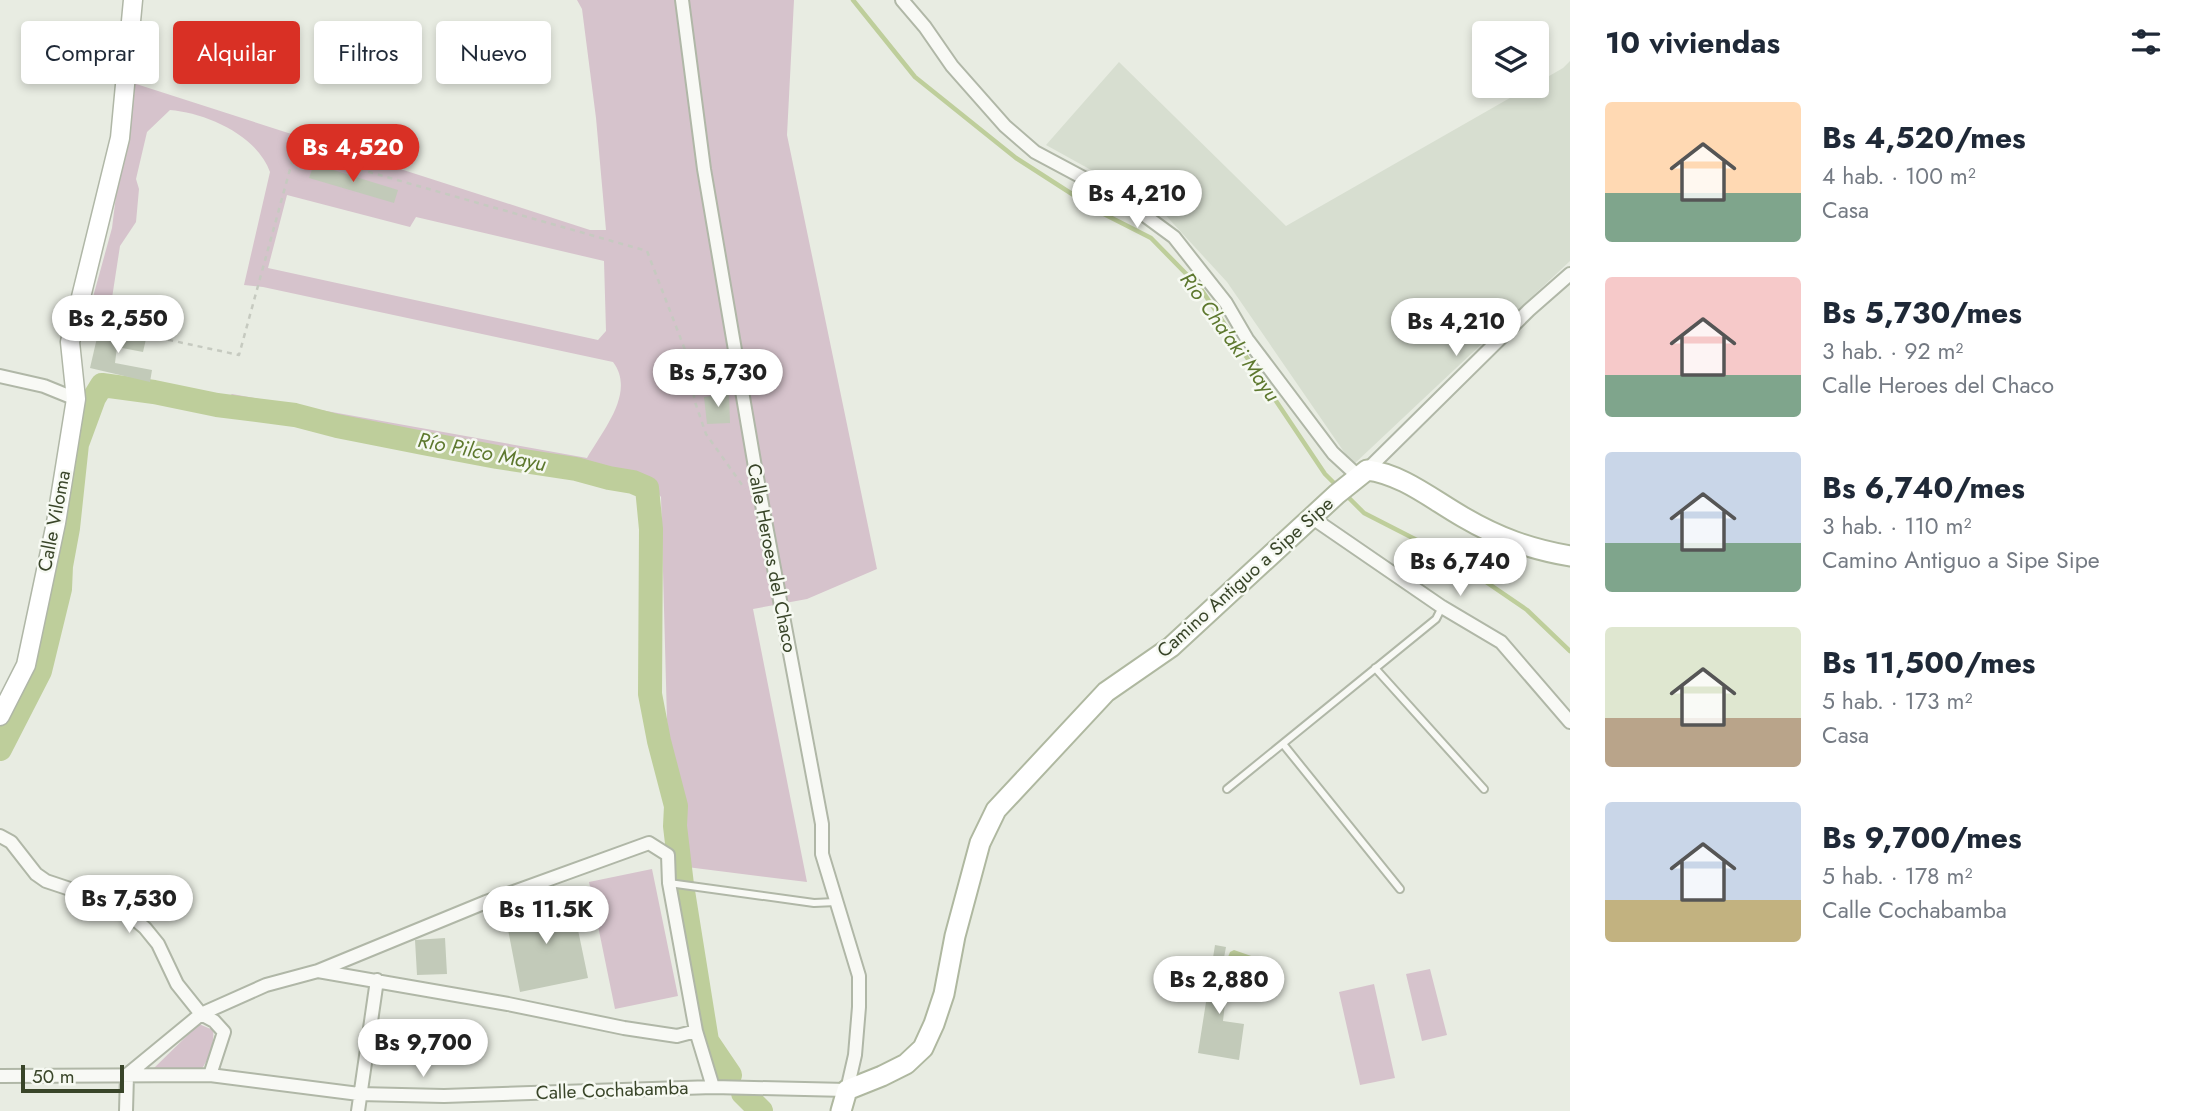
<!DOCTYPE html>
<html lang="es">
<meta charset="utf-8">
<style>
body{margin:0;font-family:Jost,sans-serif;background:#f6f6f7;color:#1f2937;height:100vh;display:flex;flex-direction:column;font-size:26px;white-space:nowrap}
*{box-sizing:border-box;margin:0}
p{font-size:23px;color:#747a83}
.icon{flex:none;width:38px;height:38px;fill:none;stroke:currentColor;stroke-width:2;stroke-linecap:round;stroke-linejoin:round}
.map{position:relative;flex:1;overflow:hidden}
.drawer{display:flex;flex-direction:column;background:#fff;width:630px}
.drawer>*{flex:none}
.guide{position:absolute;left:21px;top:21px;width:665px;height:63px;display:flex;gap:14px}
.tools{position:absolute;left:1472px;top:21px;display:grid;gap:14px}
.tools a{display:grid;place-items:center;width:77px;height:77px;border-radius:7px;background:#fff;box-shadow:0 4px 10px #0003;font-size:35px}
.scale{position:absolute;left:21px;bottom:18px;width:103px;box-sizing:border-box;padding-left:7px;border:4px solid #394529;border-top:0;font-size:19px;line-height:24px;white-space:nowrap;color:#394529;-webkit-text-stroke:5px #f6f9f2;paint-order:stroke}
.price{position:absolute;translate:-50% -60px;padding:0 16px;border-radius:24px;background:#fff;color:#222;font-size:23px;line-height:46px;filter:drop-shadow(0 2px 4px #0008)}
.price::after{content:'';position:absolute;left:50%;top:42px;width:21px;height:16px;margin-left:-10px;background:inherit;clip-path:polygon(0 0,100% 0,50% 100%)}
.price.current{background:#d93025;color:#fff}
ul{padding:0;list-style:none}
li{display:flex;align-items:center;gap:21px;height:175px;padding:0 35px}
li span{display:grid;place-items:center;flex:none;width:196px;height:140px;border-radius:7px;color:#555}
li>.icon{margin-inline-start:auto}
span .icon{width:84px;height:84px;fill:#fffc;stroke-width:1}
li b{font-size:30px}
h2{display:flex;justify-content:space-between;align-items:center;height:84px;padding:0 35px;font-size:30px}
.pill{padding:0 24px;border-radius:7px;background:#fff;box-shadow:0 4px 10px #0003;font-size:24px;line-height:63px}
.pill.current{background:#d93025;color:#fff}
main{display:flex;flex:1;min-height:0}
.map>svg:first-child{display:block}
</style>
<main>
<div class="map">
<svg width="1570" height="1111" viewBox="0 0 1570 1111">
<rect width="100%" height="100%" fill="#e8ece2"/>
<path fill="#d7ded0" d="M1570,61V261L1353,465L1227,282L1158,207L1046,145L1119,62L1286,226L1531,86H1536L1537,83L1563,68Z"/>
<path fill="#d6c3cc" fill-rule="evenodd" d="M577,0H794L787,135L877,569L807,599L753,609L807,882L679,866L667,720L661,497L653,487L576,469L497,457L337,426L295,415L217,405L232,394L587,458C603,430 636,392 613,362L263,287L244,285L270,172C257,135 206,113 170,110L147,132L136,179L139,189L136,222L120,246L108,324L87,319L112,228L130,82L590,230H606L596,118L582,9ZM287,195L410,227L416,217L604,261L606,331L598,340L268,268Z
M652,869L678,996L615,1009L589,882Z
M1430,969L1447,1035L1422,1041L1406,974Z
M1374,984L1395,1078L1360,1085L1339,992Z
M199,1024L213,1030C215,1043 209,1059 201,1070L153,1069Z"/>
<path fill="#bece9b" d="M1234,950L1257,958L1258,965L1253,970L1231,962L1228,957L1230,952Z"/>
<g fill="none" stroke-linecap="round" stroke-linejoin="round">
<path stroke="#bece9b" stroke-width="4.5" d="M853,0L915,77L1016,158L1100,212L1151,238L1201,289L1325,474L1339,488
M1345,494L1364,513L1448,556L1527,610L1570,651"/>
<path stroke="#bece9b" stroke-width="24" d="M0,749L40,671L60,589L61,566L68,528L77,444L94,398L102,385L154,392L217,405L295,415L337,426L423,443L497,457L576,469L609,478L633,482L647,488L651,529L650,694L659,741L676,806L675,826L682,885L707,1041L730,1075
M743,1093L761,1111"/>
</g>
<path fill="#c2cab9" d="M314,164L398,190L394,203L309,178Z
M99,329L146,339L143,352L117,347L115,363L152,370L150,382L90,368Z
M729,393L730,423L707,424L704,397Z
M572,901L588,978L520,992L505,914Z
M445,938L447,974L417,975L415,940Z
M1215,945L1226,947L1221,974L1228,977L1223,1021L1244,1024L1239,1060L1198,1053Z"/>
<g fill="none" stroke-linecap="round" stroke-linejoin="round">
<g stroke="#b0b7a7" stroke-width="10">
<path id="lane" d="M1375,668L1484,789
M1283,744L1400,889
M1227,789L1436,619L1442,607
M669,883L814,903L836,902"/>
</g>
<g stroke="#b0b7a7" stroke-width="16">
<path id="street" d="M902,0L925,27L952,66L1005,126L1035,152L1121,198L1174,237L1226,303L1247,339L1333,453L1359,477
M0,376L44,386L76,399
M1367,470L1529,310L1570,274
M1311,517L1442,607L1501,642L1570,722
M0,836L11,842L36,874L46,881L103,900L126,912L145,928L158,944L177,984L201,1014L214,1021L224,1032L210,1075
M318,971L486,902L649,843L668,855L669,883L696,1031L713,1087
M0,1076L210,1075L359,1094L444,1096L713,1087L847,1090L855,1055L859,1007V976L822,854V824L755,467L704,169L682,0
M126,1111L127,1075L201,1014L266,985L318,971L508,1004L624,1028L677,1036L696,1031
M358,1111L377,980"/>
</g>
<g stroke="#b0b7a7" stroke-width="21">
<path id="secondary" d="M0,716L26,665L56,523L76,399L70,342L120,138L133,0"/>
</g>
<g stroke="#afb8a0" stroke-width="23">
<path id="primary" d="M841,1111L847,1090L882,1076L906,1064L923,1048L934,1024L944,994L955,936L980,843L996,810L1106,692L1171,647L1337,494L1367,470C1402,474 1433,500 1463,517C1499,538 1530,549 1570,556"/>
</g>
<path stroke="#c6cac0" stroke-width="2.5" stroke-dasharray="5 5" stroke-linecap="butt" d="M90,323L239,355L295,151L647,251L687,355L695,402L706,434L745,489"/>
<use href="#lane" stroke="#f8f9f5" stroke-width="6"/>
<use href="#street" stroke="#f8f9f5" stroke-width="12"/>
<use href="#secondary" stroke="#fff" stroke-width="18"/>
<use href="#primary" stroke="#fff" stroke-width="19"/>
</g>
<g text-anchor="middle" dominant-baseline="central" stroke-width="5" stroke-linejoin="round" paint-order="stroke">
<g font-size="19" fill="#394529" stroke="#f6f9f2">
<text transform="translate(54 521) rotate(-79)">Calle Viloma</text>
<text transform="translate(772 558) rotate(79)">Calle Heroes del Chaco</text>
<text transform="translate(1245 577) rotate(-42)">Camino Antiguo a Sipe Sipe</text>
<text transform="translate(612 1090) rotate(-2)">Calle Cochabamba</text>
</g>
<g font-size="21" font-style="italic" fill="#5d782e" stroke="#f6f9f2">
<text transform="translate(1230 337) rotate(54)">Río Cha'aki Mayu</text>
<text transform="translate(482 452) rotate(11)">Río Pilco Mayu</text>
</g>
</g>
</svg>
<div class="tools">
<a><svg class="icon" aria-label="layers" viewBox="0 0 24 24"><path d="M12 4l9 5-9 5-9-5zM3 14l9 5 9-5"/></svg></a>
</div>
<div class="scale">50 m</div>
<b class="price current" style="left:353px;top:184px">Bs 4,520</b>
<b class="price" style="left:1137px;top:230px">Bs 4,210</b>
<b class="price" style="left:118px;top:355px">Bs 2,550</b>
<b class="price" style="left:1456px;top:358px">Bs 4,210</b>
<b class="price" style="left:718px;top:409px">Bs 5,730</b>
<b class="price" style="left:1460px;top:598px">Bs 6,740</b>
<b class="price" style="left:129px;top:935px">Bs 7,530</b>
<b class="price" style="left:546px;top:946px">Bs 11.5K</b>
<b class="price" style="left:1219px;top:1016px">Bs 2,880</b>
<b class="price" style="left:423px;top:1079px">Bs 9,700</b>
<div class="guide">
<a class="pill">Comprar</a>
<a class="pill current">Alquilar</a>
<a class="pill">Filtros</a>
<a class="pill">Nuevo</a>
</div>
</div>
<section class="drawer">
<h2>10 viviendas<svg class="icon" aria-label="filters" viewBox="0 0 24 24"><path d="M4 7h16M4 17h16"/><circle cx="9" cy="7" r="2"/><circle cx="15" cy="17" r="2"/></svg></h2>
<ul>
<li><span style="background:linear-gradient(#ffd9b3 65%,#7fa58c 0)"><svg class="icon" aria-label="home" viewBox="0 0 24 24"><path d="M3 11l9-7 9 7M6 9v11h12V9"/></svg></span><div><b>Bs 4,520/mes</b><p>4 hab. · 100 m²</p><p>Casa</p></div></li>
<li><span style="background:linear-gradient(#f6c9c9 70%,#7fa58c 0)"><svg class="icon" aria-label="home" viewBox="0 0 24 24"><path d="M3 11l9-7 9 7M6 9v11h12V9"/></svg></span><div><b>Bs 5,730/mes</b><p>3 hab. · 92 m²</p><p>Calle Heroes del Chaco</p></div></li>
<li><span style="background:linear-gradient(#c9d6e8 65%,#7fa58c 0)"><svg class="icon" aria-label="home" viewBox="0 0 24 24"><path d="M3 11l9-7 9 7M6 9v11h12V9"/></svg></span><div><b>Bs 6,740/mes</b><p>3 hab. · 110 m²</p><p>Camino Antiguo a Sipe Sipe</p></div></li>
<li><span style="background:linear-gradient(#dfe7d0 65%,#b9a48a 0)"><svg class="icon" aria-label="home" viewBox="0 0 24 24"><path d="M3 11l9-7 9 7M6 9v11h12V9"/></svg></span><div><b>Bs 11,500/mes</b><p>5 hab. · 173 m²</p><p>Casa</p></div></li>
<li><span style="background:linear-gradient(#c9d6e8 70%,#c2b280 0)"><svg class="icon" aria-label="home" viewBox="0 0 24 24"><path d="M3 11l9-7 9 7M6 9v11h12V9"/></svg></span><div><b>Bs 9,700/mes</b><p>5 hab. · 178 m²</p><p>Calle Cochabamba</p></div></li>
</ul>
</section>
</main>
